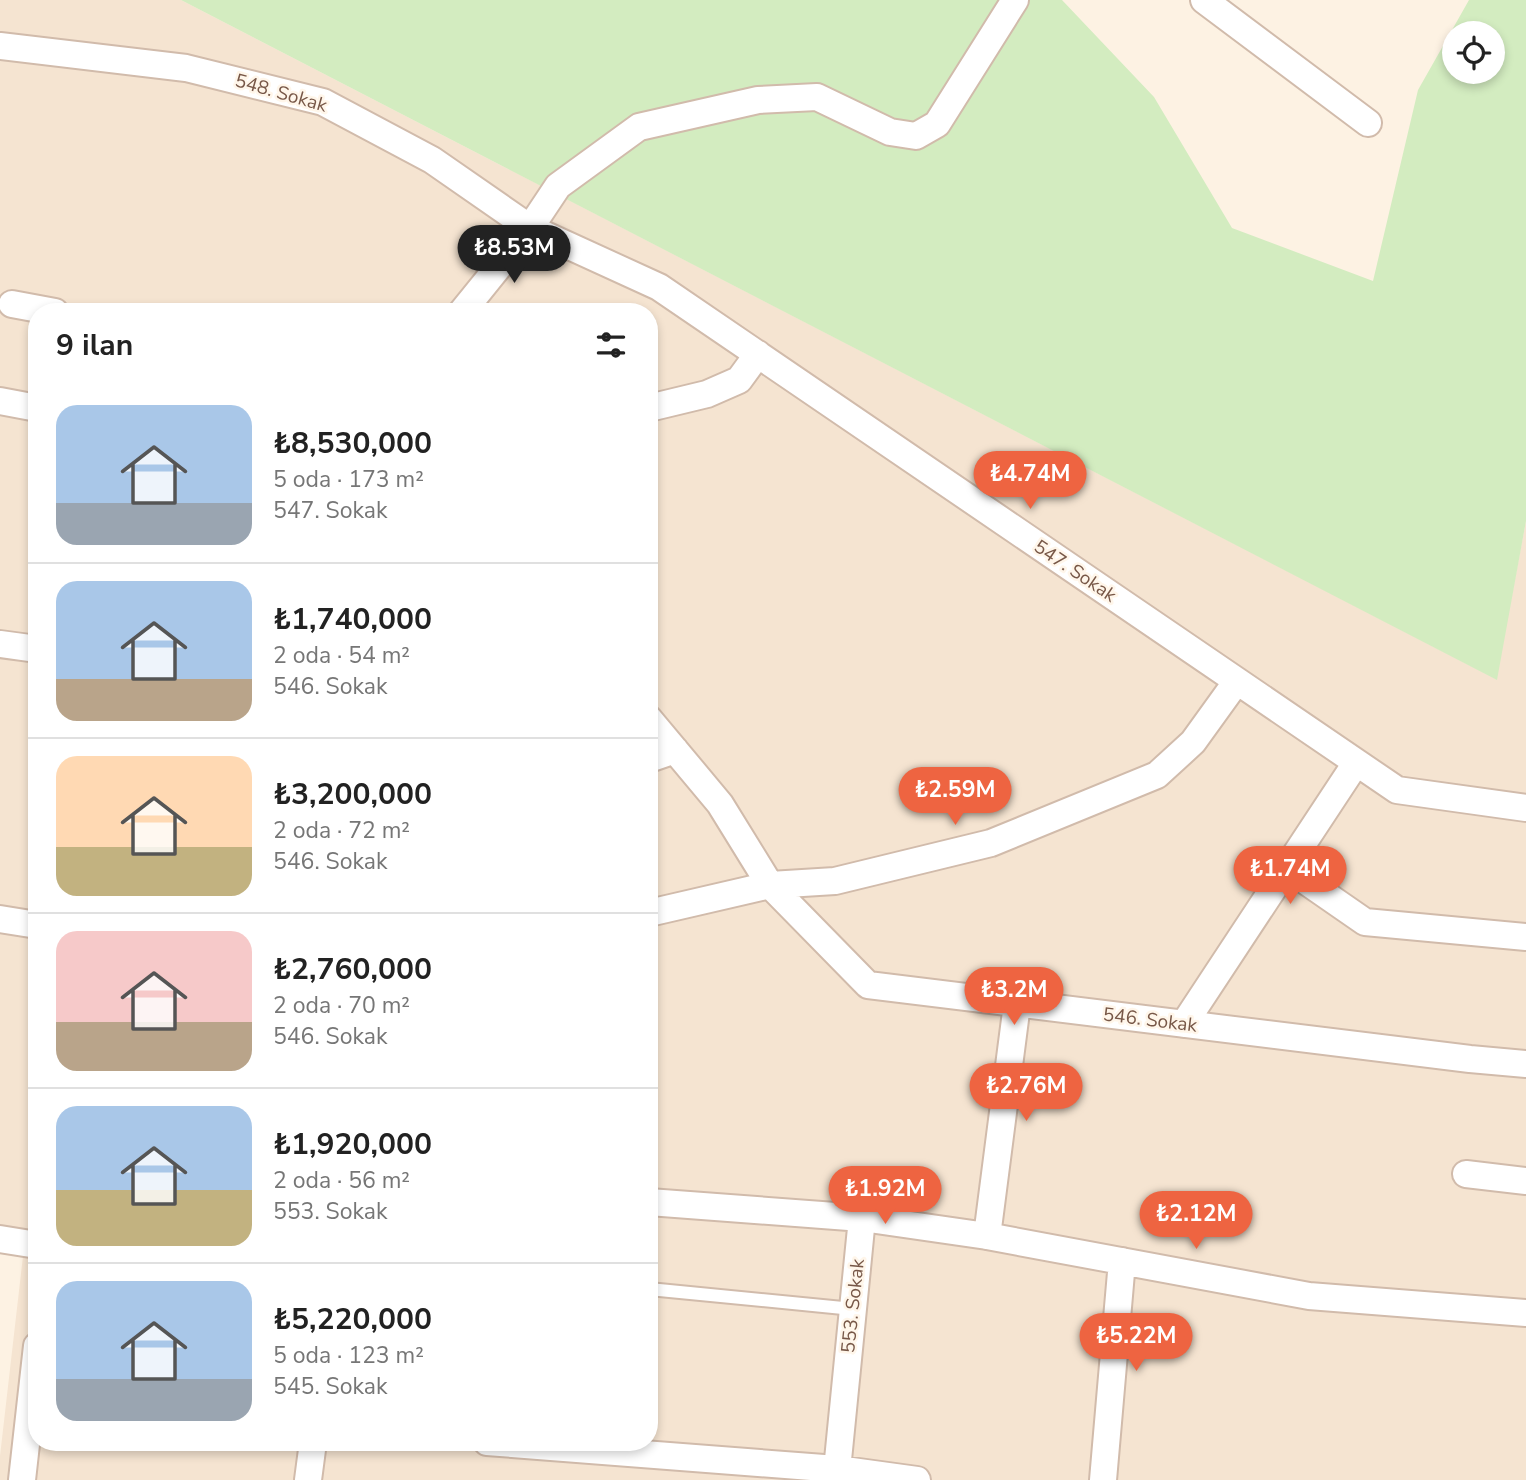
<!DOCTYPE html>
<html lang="tr">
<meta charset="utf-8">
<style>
body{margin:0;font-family:"Nunito Sans",sans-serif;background:#f2f2f2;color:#222;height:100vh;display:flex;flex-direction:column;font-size:26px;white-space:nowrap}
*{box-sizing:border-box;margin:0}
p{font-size:23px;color:#767676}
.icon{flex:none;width:38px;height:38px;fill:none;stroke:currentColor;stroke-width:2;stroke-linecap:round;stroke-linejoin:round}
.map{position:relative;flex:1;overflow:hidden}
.drawer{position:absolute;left:28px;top:303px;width:630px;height:1148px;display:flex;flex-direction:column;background:#fff;border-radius:28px;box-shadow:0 4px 10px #0003}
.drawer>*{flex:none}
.tools{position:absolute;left:1442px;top:21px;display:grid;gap:14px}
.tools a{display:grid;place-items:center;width:63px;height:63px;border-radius:50%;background:#fff;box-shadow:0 4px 10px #0003;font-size:35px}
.price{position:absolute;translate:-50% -60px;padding:0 16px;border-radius:24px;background:#ee6441;color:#fff;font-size:23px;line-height:46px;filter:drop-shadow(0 2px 4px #0008)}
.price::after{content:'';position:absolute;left:50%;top:42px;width:21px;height:16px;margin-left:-10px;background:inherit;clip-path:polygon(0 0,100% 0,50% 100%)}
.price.selected{background:#222;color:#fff}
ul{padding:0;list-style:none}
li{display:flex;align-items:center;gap:21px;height:175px;padding:0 28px}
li+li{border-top:2px solid #e0e0e0}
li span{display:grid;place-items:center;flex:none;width:196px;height:140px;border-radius:21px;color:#555}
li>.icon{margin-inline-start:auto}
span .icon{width:84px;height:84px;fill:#fffc;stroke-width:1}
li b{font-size:30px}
h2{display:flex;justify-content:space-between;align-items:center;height:84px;padding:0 28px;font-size:30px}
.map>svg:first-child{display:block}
</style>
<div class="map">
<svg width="1526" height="1480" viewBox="0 0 1526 1480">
<rect width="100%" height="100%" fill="#fdf2e3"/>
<path fill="#f5e4d1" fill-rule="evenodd" d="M0,0H181L1496,679L1526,521V1480H0V1456L23,1256L0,1253ZM37,312H649V1442H37Z"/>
<path fill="#d3ecc0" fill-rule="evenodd" d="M181,0H1062L1154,97L1232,228L1373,281L1418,90L1469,0H1526V521L1497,680ZM1454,33H1493V72H1454Z"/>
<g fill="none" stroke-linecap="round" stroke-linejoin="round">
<g stroke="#d1bbab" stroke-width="16">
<path id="service" d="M649,1289L853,1309"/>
</g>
<g stroke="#d1bbab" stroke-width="30">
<path id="minor" d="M1204,0L1368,123
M0,46L186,68L323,102L432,160L530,228L659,287L1397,790L1526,808
M12,304L55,312
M462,312L530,228L558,186L639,127L758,100L817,97L890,132L916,136L937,124L1015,0
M0,401L37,408
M649,408L707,394L739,380L758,354
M0,644L37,649
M649,719L720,804L770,885L868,985L1470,1059L1526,1064
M649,759L675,750
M1287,868L1365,922L1526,937
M649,913L770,885L835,881L991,843L1157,775L1193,742L1237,681
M0,919L37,925
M1184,1024L1356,763
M1466,1174L1526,1181
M649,1202L862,1218L836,1480
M862,1218L987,1236L1309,1296L1526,1313
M987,1236L1017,1004
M0,1239L37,1245
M487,1442L837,1469L917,1480
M22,1480L37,1346
M308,1480L313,1442
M1103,1480L1122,1261"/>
</g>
<use href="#service" stroke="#fff" stroke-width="12"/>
<use href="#minor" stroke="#fff" stroke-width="26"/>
</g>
<g text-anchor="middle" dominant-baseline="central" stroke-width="5" stroke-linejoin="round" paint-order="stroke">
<g font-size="19" fill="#775747" stroke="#fff6ea">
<text transform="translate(281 93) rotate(16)">548. Sokak</text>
<text transform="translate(1075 571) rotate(34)">547. Sokak</text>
<text transform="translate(1150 1020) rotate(7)">546. Sokak</text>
<text transform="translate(853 1306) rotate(-84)">553. Sokak</text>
</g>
</g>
</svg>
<div class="tools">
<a><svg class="icon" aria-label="locate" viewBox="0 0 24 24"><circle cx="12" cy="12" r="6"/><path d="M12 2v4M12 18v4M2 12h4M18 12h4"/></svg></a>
</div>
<b class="price selected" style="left:514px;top:285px">₺8.53M</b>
<b class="price" style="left:1030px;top:511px">₺4.74M</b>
<b class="price" style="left:955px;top:827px">₺2.59M</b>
<b class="price" style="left:1290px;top:906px">₺1.74M</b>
<b class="price" style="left:1014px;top:1027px">₺3.2M</b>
<b class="price" style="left:1026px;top:1123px">₺2.76M</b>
<b class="price" style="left:885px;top:1226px">₺1.92M</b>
<b class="price" style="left:1196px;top:1251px">₺2.12M</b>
<b class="price" style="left:1136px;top:1373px">₺5.22M</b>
<section class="drawer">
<h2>9 ilan<svg class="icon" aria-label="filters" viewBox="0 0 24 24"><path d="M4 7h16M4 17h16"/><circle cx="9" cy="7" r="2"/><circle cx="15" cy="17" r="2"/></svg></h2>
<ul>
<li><span style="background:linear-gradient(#a9c7e8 70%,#9aa5b1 0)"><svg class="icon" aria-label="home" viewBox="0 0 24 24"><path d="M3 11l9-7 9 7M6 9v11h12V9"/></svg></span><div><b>₺8,530,000</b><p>5 oda · 173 m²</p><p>547. Sokak</p></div></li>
<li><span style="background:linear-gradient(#a9c7e8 70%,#b9a48a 0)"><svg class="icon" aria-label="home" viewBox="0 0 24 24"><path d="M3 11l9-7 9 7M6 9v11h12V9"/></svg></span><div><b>₺1,740,000</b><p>2 oda · 54 m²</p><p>546. Sokak</p></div></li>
<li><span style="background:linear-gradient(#ffd9b3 65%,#c2b280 0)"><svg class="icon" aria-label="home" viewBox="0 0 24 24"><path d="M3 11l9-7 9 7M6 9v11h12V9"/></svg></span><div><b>₺3,200,000</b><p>2 oda · 72 m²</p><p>546. Sokak</p></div></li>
<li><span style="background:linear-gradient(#f6c9c9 65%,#b9a48a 0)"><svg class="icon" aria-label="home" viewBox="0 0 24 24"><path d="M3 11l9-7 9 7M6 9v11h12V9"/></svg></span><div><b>₺2,760,000</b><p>2 oda · 70 m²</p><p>546. Sokak</p></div></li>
<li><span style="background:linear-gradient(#a9c7e8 60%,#c2b280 0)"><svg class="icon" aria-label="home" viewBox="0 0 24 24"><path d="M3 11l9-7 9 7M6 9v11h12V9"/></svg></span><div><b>₺1,920,000</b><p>2 oda · 56 m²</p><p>553. Sokak</p></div></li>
<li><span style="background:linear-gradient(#a9c7e8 70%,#9aa5b1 0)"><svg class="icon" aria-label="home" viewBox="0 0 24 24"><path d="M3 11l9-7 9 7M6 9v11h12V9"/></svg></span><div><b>₺5,220,000</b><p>5 oda · 123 m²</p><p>545. Sokak</p></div></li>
</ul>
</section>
</div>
